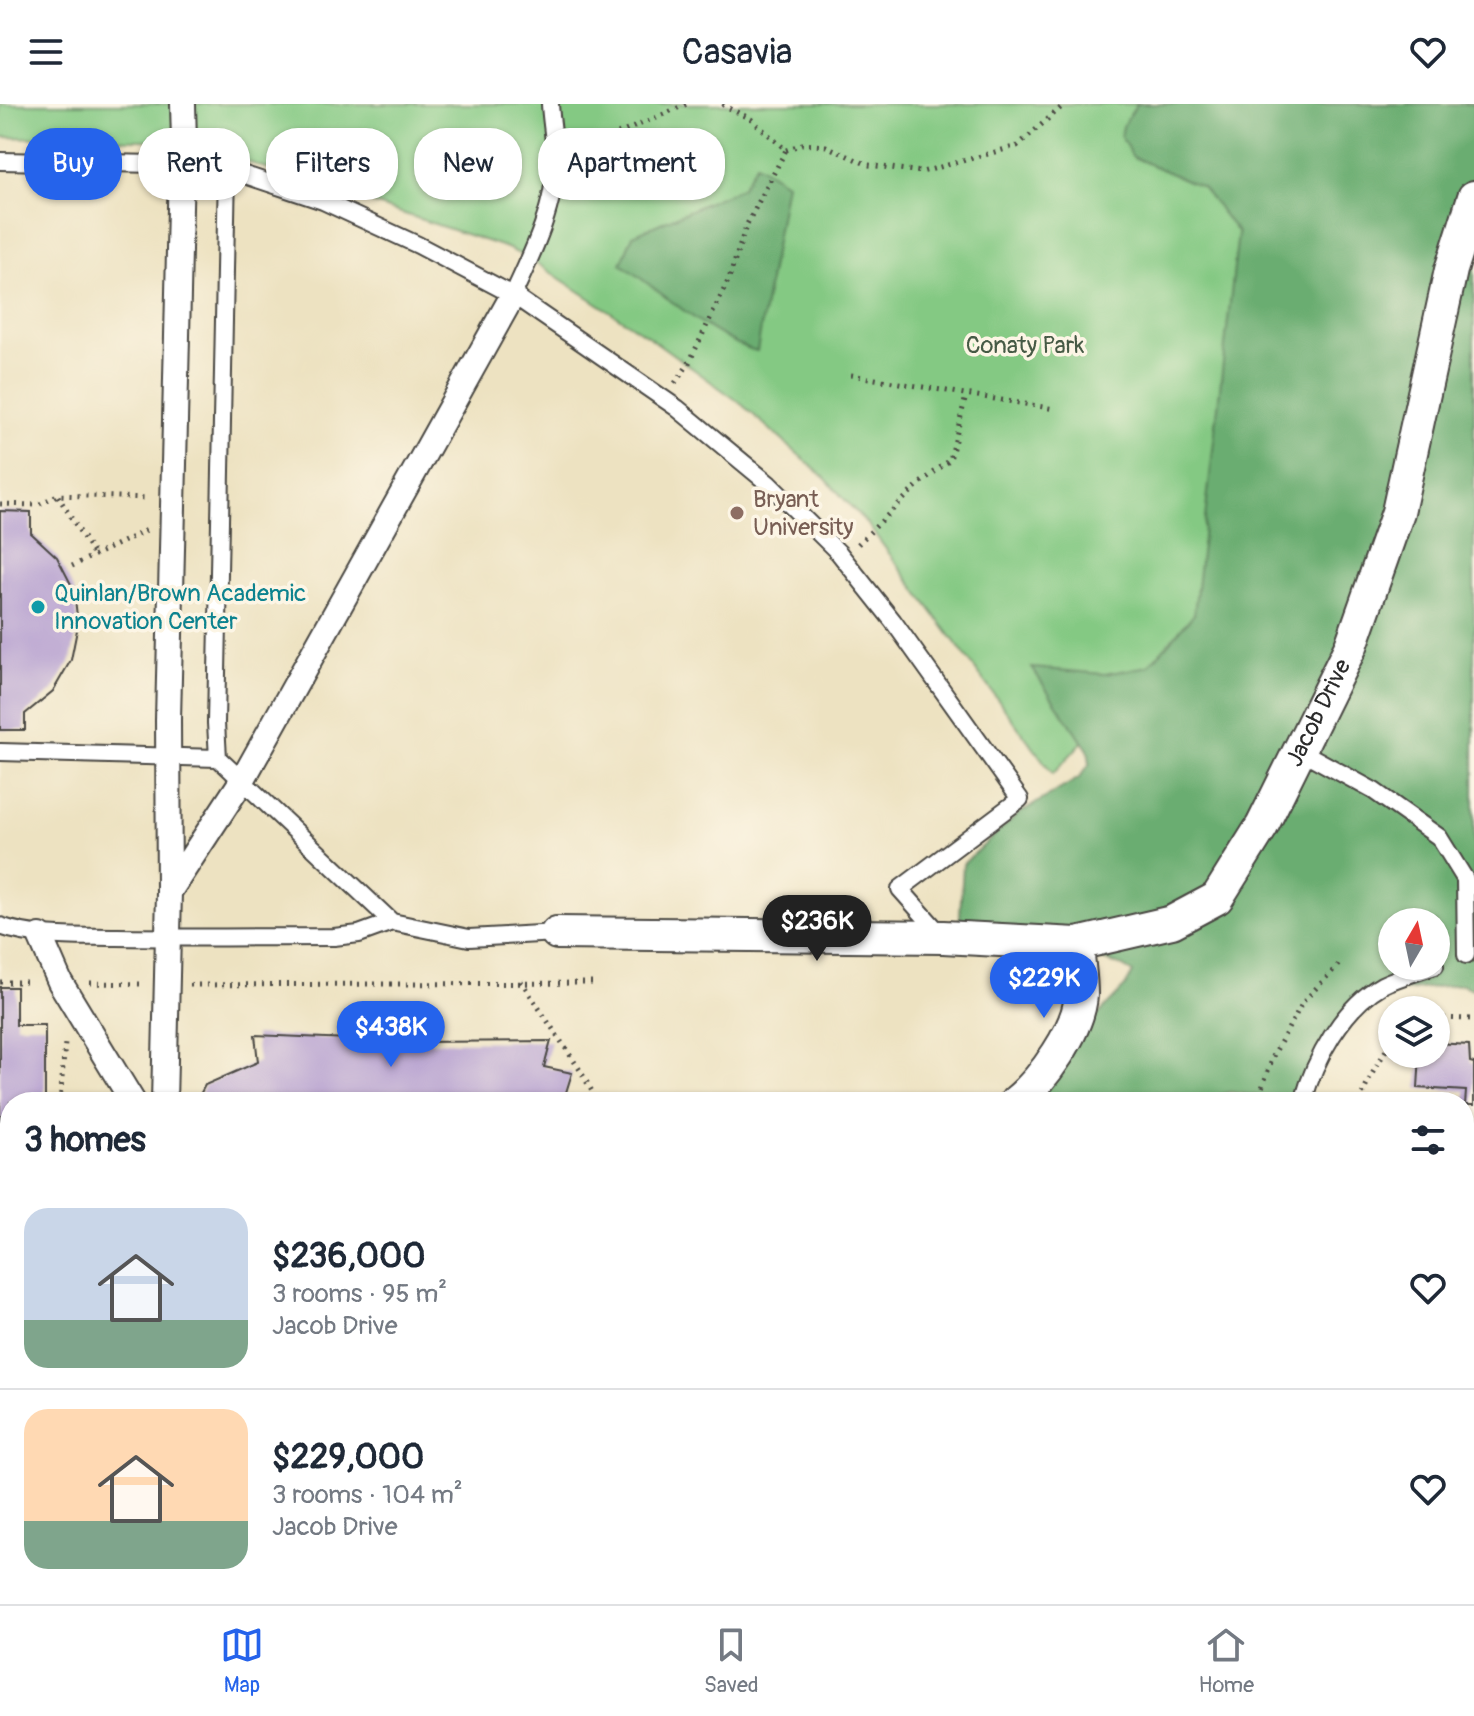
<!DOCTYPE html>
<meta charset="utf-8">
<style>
body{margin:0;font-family:Pangolin,sans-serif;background:#f6f6f7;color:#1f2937;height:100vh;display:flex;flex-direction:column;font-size:30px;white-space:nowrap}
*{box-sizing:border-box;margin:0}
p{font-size:26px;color:#747a83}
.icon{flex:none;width:44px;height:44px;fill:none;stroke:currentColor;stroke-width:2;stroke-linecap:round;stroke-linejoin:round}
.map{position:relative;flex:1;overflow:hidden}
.details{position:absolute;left:0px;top:988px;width:1474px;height:512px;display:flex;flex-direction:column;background:#fff;border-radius:32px 32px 0 0;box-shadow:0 2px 6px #0004}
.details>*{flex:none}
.hud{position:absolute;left:24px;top:24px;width:800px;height:72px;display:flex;gap:16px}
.needle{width:52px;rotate:9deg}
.fabs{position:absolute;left:1378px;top:804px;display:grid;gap:16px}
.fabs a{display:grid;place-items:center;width:72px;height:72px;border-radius:50%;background:#fff;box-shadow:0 2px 6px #0004;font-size:40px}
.price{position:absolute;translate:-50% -68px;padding:0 18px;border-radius:28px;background:#2563eb;color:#fff;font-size:26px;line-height:52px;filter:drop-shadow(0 2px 4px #0008)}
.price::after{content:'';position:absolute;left:50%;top:48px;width:24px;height:18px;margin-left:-12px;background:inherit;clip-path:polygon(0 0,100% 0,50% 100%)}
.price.current{background:#222;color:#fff}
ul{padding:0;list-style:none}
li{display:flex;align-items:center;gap:24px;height:200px;padding:0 24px}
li+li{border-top:2px solid #e0e1e3}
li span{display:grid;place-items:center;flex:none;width:224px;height:160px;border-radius:24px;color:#555}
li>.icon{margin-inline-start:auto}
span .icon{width:96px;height:96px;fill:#fffc;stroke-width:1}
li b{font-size:34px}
h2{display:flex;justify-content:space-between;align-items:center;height:96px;padding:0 24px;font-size:34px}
.pill{padding:0 28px;border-radius:32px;background:#fff;box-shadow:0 2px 6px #0004;font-size:28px;line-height:72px}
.pill.current{background:#2563eb;color:#fff}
header{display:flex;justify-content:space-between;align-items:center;height:104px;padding:0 24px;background:#fff;font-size:36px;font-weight:600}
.tab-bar{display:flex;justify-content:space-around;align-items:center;height:112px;border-top:2px solid #e0e1e3;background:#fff;font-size:22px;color:#747a83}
.tab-bar a{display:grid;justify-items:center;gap:4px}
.tab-bar .current{color:#2563eb}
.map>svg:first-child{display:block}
</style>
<header><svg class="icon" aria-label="menu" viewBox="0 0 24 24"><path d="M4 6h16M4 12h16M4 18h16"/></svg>Casavia<svg class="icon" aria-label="heart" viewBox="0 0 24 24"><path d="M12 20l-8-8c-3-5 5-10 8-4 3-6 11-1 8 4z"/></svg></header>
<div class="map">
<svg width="1474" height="1500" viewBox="0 0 1474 1500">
<rect width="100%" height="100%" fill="#fcf5e5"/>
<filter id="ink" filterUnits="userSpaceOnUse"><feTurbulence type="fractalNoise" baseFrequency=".0125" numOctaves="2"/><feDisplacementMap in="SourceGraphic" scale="16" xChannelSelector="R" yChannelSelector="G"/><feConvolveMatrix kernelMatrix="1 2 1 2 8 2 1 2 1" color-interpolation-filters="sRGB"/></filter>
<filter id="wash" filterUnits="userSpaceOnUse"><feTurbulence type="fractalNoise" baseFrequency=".006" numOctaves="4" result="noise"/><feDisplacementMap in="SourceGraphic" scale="32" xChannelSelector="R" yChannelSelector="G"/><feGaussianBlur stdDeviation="1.8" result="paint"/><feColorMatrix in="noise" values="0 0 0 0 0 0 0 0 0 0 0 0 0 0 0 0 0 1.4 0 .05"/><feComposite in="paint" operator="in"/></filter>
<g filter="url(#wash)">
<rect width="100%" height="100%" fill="#ede2c1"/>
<path fill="#84c983" stroke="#587a57" stroke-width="2" d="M0,0H1267L1259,445L1053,670L868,421L825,374L739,298L649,233L530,155L507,144L184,37L0,33Z
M10,1245V1490H525L512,1500H0V1258Z"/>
<path fill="#6bad71" stroke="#4b6c4e" stroke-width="2" fill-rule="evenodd" d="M1137,0H1474V886L1462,880L1394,888L1346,920L1298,998L1230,988L1197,998H1013L1125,883L1133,869L1119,861L1021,832L959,829L963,760L1018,710L1079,674L1090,659L1088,646L1032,564L1105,570L1148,562L1194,510L1238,129L1202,83L1133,53L1121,33L1123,22ZM1392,818H1436V862H1392Z
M756,60L786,79L757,247C714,236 659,186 621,160L633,131L741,84Z
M1124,1490H1208L1212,1500H1128Z"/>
<path fill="#78aee6" stroke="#526c88" stroke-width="2" d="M285,1490H359L347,1500H286Z"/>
<g id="blocks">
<path fill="#b09acf" d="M0,407L31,408V429L57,453L74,486L78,521L71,556L53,587L25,610V626H0Z
M0,883H16V921H45V998H10V1125H0Z
M372,902L400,912L413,938L551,937L544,963L572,969L563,998H196L205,981L258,958L255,931L349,935L346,912Z
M1436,939L1469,941L1470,958L1474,959V1001H1465L1466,987L1418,984L1420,950H1436Z
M638,1490H773V1500H638Z
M1245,1490H1297L1301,1500H1248Z"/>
</g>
</g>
<g filter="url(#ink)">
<use href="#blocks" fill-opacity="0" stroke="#484642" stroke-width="2"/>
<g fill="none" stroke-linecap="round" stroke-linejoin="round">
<g stroke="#484642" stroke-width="20">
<path id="service" d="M0,57L158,60L227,65L323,97L418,141L513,191L677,304L769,380L839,449L893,517L1020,695L900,785L942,832
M513,191C532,150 556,101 555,56C555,37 551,18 550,0
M1301,647L1374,687L1439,733L1465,775L1466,851
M0,648L218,654L392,818
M218,654L216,619L227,65
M0,822C37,835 78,832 117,833C189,834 262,833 334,833L359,830L392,818L469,834L557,829
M1303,998C1314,956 1343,903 1382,881C1398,873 1418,868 1435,862
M1464,1365L1474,1367"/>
</g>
<g stroke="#484642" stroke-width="28">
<path id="pedestrian" d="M169,788L243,675L513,191
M40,832L60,878L133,998
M164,998L169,788L168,616L181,61L184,37L183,0
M0,1258L10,1245
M161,1490V1500
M512,1500L525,1490"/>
</g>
<g stroke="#484642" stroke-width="36">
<g id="minor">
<path id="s1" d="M557,829L943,833L1077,840L1172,818L1217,794L1262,722L1351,542L1398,408L1451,166L1474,93"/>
<path d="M1016,998C1042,977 1079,926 1081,891C1081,874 1078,856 1077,840"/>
<path d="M861,1490L865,1500"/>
</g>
</g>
<path stroke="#484642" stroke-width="5" stroke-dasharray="2 6" stroke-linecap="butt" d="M786,46L802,40L826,42L868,61L922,68L1017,42L1065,0
M574,49L687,0
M851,271L1055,305
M675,279L688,261L729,175L746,122L786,46L751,15L721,0
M58,392L94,451
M0,400L38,401L57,391L148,394
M858,440L919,380L950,356L966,292
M72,462L147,426
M521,877L580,966L598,998
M0,878H32
M90,879L144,880
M190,881L592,879
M1436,914L1474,915
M60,998L65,939
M1257,998L1274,950L1303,898L1342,857
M1359,998L1372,970L1392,936
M1464,1014L1474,1015
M0,1132L10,1133
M1464,1319H1474
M1464,1412L1474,1413
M1464,1432L1474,1427
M253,1490L256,1500
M1315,1490L1318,1500
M576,1500V1490
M1381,1500L1388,1490"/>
<use href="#service" stroke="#fff" stroke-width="16"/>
<use href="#pedestrian" stroke="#fff" stroke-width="24"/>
<use href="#minor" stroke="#fff" stroke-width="32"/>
</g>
</g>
<circle fill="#8d6e63" stroke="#fcf5e5" stroke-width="3" cx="737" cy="409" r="8"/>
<circle fill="#0f9aa8" stroke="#fcf5e5" stroke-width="3" cx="38" cy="503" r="8"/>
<g text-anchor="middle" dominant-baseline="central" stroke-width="7" stroke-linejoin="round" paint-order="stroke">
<g font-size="24" fill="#465a45" stroke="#fcf5e5">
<text x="1025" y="241">Conaty Park</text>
</g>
<g font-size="24" fill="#785e54" stroke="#fcf5e5" text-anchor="start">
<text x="753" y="395">Bryant<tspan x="753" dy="28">University</tspan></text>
</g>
<g font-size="24" fill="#0d838f" stroke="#fcf5e5" text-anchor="start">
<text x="54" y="489">Quinlan/Brown Academic<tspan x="54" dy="28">Innovation Center</tspan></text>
</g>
<g font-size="24" fill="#2b2b2b" stroke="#fcf5e5">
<text stroke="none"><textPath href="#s1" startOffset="880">Jacob Drive</textPath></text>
</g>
</g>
</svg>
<div class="fabs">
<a><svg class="needle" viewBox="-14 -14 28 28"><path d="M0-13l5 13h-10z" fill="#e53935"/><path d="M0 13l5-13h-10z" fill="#747a83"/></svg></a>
<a><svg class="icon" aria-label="layers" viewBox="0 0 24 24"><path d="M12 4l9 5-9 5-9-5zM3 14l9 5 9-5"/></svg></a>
</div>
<b class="price current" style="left:817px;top:859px">$236K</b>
<b class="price" style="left:1044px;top:916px">$229K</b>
<b class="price" style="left:391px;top:965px">$438K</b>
<div class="hud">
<a class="pill current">Buy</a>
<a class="pill">Rent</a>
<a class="pill">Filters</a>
<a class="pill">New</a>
<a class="pill">Apartment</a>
</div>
<section class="details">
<h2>3 homes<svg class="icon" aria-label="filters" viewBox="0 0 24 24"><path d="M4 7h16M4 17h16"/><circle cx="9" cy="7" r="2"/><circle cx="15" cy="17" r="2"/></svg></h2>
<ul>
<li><span style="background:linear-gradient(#c9d6e8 70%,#7fa58c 0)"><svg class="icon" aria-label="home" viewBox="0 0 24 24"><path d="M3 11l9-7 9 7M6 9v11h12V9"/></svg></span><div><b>$236,000</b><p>3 rooms · 95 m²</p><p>Jacob Drive</p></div><svg class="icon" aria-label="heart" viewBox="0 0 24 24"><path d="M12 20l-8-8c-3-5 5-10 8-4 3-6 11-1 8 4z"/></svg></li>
<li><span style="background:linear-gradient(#ffd9b3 70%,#7fa58c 0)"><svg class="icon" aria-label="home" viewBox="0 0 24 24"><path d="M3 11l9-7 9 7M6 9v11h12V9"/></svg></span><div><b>$229,000</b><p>3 rooms · 104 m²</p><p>Jacob Drive</p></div><svg class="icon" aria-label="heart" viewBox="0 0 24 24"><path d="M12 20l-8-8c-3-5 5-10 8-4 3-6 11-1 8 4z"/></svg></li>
</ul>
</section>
</div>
<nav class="tab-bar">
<a class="current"><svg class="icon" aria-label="map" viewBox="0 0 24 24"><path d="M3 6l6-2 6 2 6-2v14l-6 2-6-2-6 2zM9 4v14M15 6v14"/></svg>Map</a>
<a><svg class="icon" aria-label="saved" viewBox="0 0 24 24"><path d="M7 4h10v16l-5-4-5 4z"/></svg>Saved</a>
<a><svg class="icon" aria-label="home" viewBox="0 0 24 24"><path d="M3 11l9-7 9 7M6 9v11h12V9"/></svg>Home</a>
</nav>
